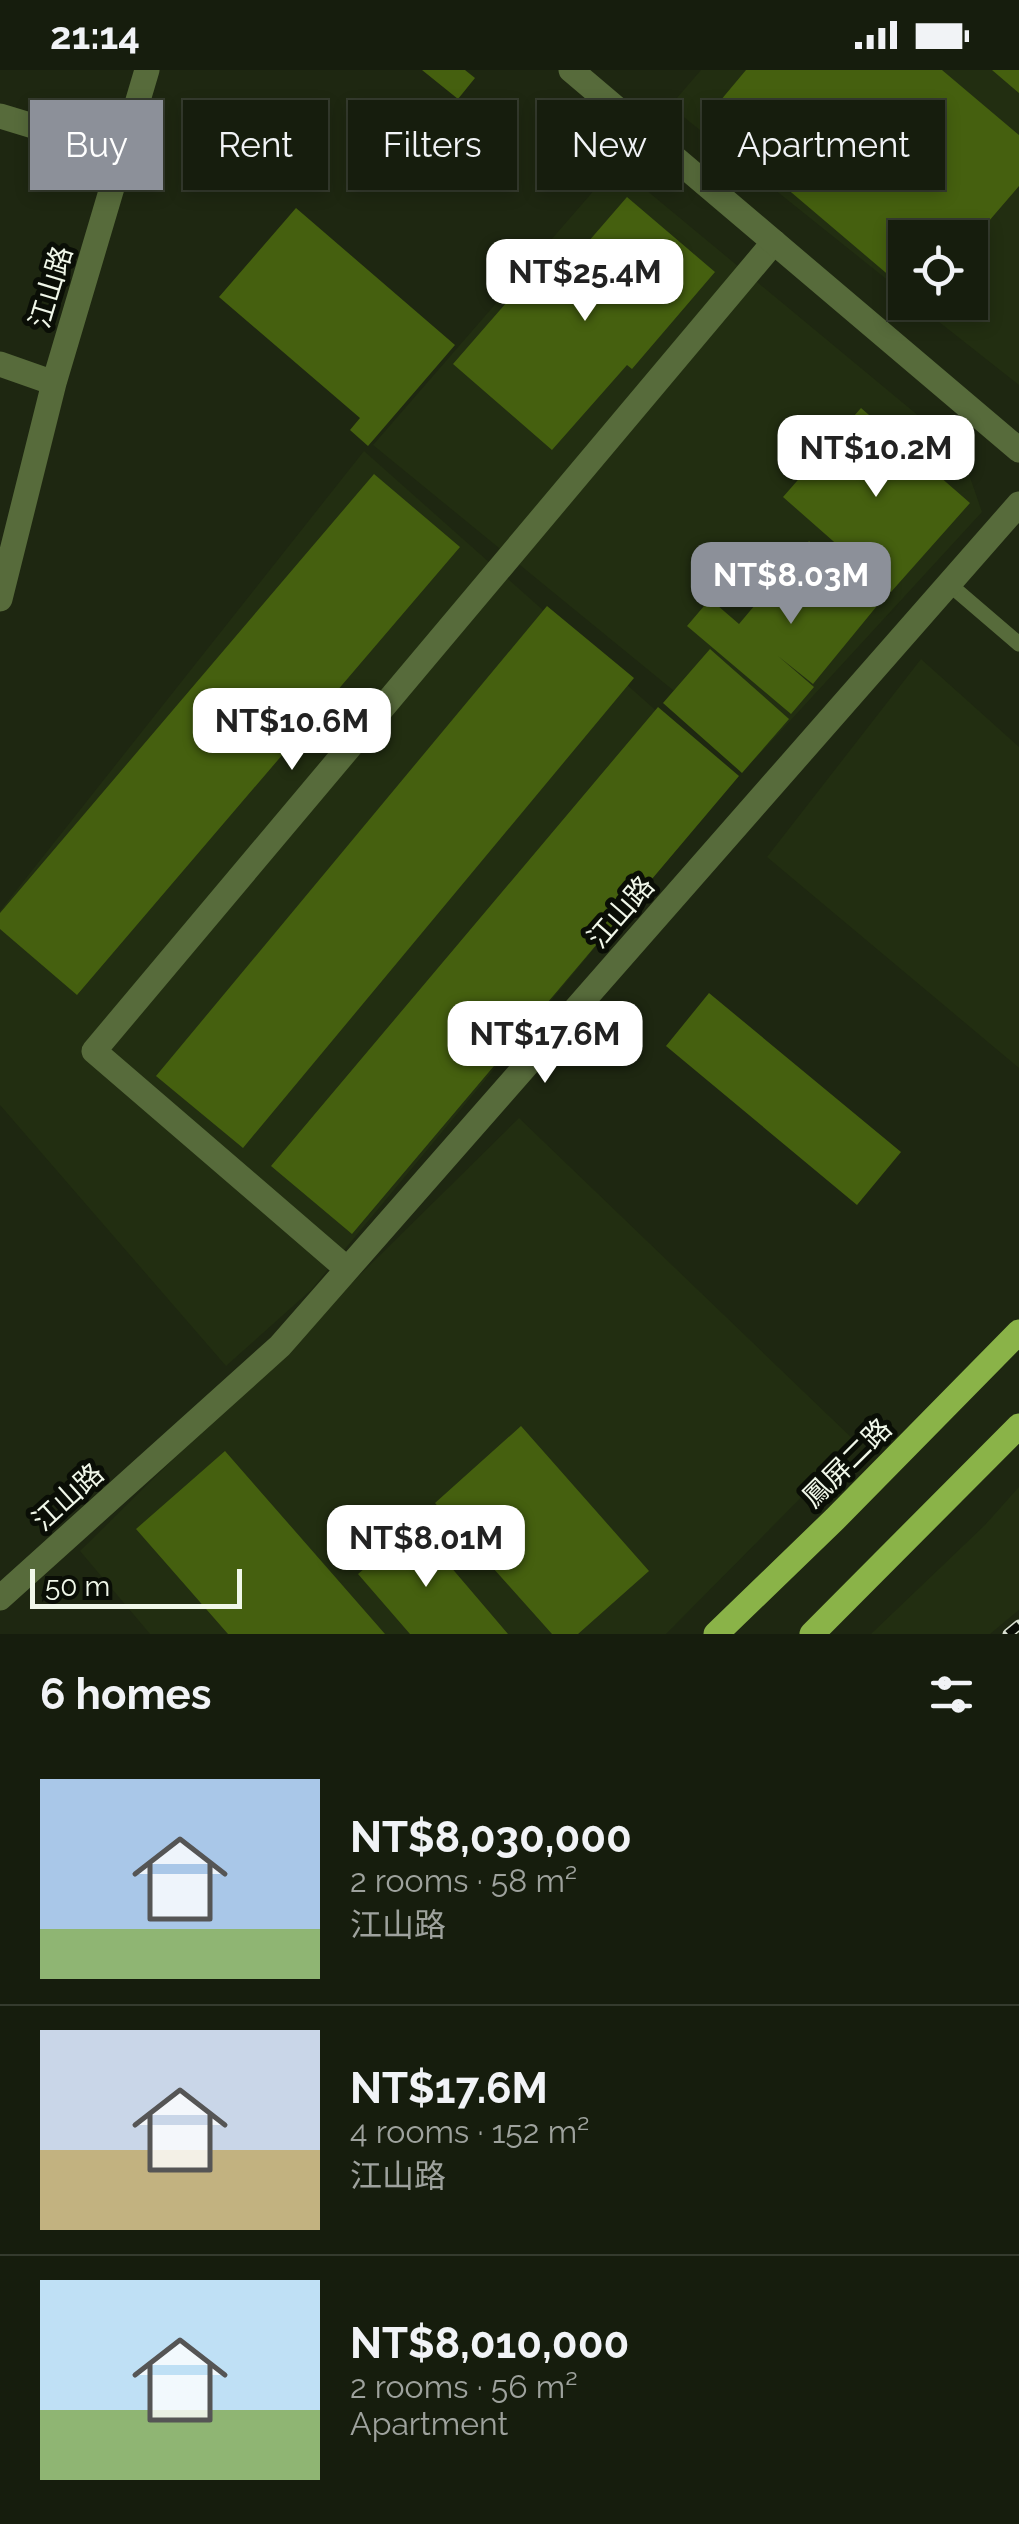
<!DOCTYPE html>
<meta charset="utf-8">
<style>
body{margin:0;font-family:Raleway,"Noto Sans TC",sans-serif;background:#1f2616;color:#f1f3f6;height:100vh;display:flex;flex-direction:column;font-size:38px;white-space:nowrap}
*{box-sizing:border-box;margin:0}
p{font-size:32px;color:#9ea29d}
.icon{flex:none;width:55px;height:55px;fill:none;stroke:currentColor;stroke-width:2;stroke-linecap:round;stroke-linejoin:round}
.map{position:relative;height:1564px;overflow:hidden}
.panel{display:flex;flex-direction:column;background:#161d0d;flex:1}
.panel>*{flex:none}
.top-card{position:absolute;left:30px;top:30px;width:960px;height:90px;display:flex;gap:20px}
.controls{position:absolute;left:888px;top:150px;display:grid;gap:20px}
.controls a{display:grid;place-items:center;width:100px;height:100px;border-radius:0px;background:#161d0d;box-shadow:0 5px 15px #0003,0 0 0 2px #353b2e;font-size:50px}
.scale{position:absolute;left:30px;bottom:25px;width:212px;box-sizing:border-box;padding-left:10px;border:5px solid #f0f7e9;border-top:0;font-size:28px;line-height:35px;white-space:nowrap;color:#f0f7e9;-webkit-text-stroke:8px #0a0e06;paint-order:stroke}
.price{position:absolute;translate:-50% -85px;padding:0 22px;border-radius:20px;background:#fff;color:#222;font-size:32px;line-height:65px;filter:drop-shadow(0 2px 5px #0008)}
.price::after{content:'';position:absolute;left:50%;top:60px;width:30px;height:22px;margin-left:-15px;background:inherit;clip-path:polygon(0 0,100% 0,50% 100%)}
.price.on{background:#8c9099;color:#fff}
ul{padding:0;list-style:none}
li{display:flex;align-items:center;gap:30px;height:250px;padding:0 40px}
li+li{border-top:2px solid #353b2e}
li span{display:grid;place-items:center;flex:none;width:280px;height:200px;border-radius:0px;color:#555}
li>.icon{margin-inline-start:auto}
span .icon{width:120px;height:120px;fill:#fffc;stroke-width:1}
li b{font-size:42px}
h2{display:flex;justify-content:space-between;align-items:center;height:120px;padding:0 40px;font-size:42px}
.pill{padding:0 35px;border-radius:0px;background:#161d0d;box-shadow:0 5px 15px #0003,0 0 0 2px #353b2e;font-size:35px;line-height:90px}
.pill.on{background:#8c9099;color:#fff}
.status{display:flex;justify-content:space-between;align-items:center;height:70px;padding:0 50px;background:#161d0d;direction:ltr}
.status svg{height:28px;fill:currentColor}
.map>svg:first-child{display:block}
</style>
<div class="status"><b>21:14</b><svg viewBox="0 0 49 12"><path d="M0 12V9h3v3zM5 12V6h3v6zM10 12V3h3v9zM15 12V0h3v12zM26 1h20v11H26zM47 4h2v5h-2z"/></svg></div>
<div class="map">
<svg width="1019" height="1564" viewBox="0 0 1019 1564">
<rect width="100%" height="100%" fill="#1e2711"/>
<path fill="#222e11" d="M701,0H1019V315L915,233L970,232V168H905V224L670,36Z
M616,95L961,381L982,442L756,688L373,375Z
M364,381L734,710L311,1220L226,1296L0,1035V841Z
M921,589L1019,677V998L767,787Z
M519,1048L856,1372L666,1564H150L80,1481Z
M1019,1417V1540L990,1564H871L985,1455Z"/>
<path fill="#45600f" d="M422,0H465L475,8L458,29Z
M746,0H942L1019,65V116L970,173V168H905V219L705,49Z
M992,0H1019V23Z
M627,127L715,202L632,299L627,295L552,380L453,294L527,209L543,224Z
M296,138L455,275L368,376L350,360L360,348L219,227Z
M861,338L970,433L891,522L783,427Z
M374,404L460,477L77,925L0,859V843Z
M809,471L881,531L813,614L778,586L814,617L791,644L687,556L710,529L739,554Z
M547,536L634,608L243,1078L156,1006Z
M710,579L789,649L742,703L663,633Z
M658,637L739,706L352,1164L271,1096Z
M709,923L901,1082L857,1135L666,976Z
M521,1356L649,1501L578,1564H552L435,1433Z
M225,1381L385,1564H228L136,1459Z
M415,1455L508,1564H410L358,1504Z"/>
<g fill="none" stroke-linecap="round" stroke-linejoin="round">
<path stroke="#576b3b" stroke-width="15" d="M949,514L1019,574"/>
<path stroke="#576b3b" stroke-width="25" d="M0,46L122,83
M0,294L54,313
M0,529L54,313L147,0
M347,1199L94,981L774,172
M0,1528L280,1276L1019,434"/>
<path stroke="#576b3b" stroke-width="25" d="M571,0L1019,380"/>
<path stroke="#8ab348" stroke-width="25" d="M716,1564L835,1449L1019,1262
M812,1564L1019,1356"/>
<g stroke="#d9e0d1" stroke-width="11">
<path id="rail" d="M1008,1564L1019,1555"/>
</g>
<use href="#rail" stroke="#0a0e06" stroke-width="8" stroke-dasharray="22" stroke-linecap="butt"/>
</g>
<g text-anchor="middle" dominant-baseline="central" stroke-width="10" stroke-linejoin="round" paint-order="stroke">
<g font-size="28" fill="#f0f7e9" stroke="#0a0e06">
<text transform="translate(51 217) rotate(-73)">江山路</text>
<text transform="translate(621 842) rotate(-49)">江山路</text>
<text transform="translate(847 1393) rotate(-45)">鳳屏二路</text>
<text transform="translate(68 1427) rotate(-42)">江山路</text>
</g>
</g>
</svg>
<div class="controls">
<a><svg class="icon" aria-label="locate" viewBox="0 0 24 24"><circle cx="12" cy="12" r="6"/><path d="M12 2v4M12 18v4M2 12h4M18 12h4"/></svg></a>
</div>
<div class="scale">50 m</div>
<b class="price" style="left:585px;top:254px">NT$25.4M</b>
<b class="price" style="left:876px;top:430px">NT$10.2M</b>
<b class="price on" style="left:791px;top:557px">NT$8.03M</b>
<b class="price" style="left:292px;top:703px">NT$10.6M</b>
<b class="price" style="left:545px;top:1016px">NT$17.6M</b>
<b class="price" style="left:426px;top:1520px">NT$8.01M</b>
<div class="top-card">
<a class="pill on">Buy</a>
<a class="pill">Rent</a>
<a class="pill">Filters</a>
<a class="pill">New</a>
<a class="pill">Apartment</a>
</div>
</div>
<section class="panel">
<h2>6 homes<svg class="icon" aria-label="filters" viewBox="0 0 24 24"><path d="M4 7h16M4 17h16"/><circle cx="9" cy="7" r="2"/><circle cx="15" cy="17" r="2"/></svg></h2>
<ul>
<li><span style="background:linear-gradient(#a9c7e8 75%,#8fb573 0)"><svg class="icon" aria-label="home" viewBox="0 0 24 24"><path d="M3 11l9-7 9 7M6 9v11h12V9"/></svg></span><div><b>NT$8,030,000</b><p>2 rooms · 58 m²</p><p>江山路</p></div></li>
<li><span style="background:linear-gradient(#c9d6e8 60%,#c2b280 0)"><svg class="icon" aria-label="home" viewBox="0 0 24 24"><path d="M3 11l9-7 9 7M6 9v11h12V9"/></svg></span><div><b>NT$17.6M</b><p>4 rooms · 152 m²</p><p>江山路</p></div></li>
<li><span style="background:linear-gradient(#bfe0f5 65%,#8fb573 0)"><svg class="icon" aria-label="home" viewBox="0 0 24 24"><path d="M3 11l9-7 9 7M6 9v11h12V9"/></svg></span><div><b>NT$8,010,000</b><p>2 rooms · 56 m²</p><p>Apartment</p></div></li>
</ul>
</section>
